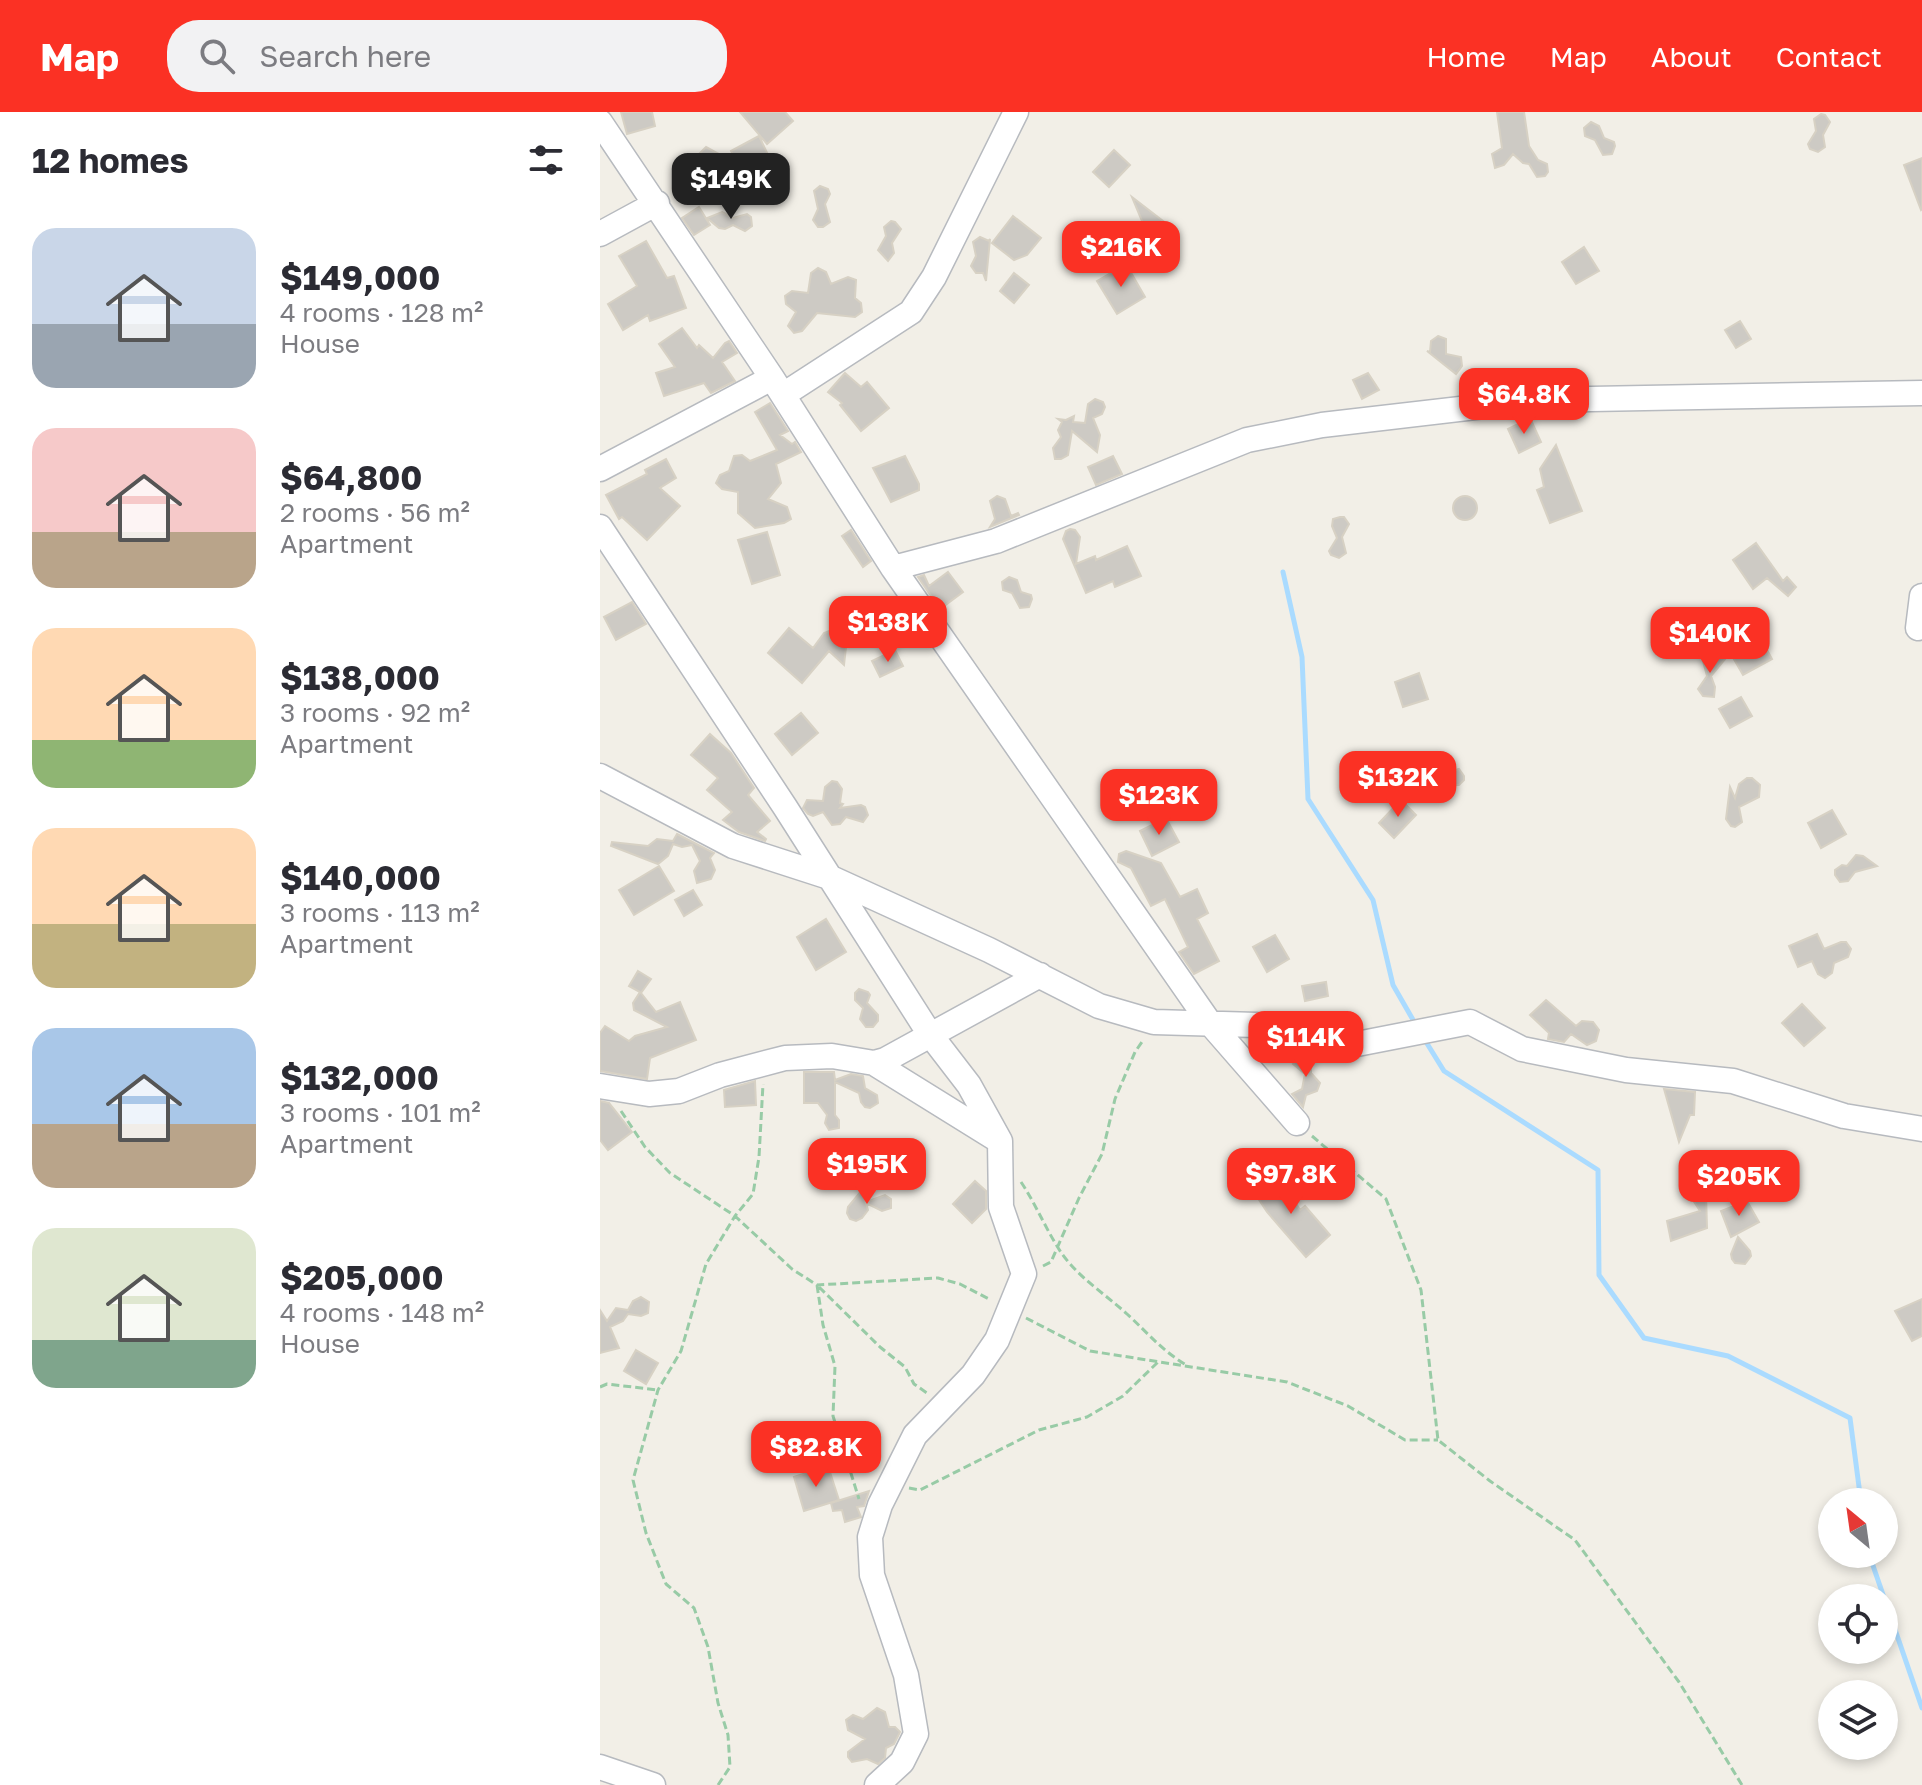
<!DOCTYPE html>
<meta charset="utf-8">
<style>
body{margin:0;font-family:"Golos Text",sans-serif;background:#f2f2f3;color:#2b2b33;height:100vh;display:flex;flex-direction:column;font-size:30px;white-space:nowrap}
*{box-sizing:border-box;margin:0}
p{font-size:26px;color:#7c7c81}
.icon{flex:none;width:44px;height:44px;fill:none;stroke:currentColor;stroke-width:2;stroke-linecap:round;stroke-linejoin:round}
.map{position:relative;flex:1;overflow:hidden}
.panel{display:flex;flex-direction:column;background:#fff;width:600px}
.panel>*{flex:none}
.needle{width:52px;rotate:331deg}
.tools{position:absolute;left:1218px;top:1376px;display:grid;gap:16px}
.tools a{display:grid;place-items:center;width:80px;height:80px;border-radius:50%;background:#fff;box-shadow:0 4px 12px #0003;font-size:40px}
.price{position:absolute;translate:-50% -68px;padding:0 18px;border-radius:16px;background:#fb3124;color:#fff;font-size:26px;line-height:52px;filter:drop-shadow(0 2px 4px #0008)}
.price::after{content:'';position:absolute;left:50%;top:48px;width:24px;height:18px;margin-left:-12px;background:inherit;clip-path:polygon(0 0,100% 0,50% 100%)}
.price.active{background:#222;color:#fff}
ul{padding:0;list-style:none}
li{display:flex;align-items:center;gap:24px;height:200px;padding:0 32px}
li span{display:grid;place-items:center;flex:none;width:224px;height:160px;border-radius:24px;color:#555}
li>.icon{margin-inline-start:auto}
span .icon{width:96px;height:96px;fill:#fffc;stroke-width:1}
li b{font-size:34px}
h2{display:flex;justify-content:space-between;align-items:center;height:96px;padding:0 32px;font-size:34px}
header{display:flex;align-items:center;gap:48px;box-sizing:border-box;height:112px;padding:0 40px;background:#fb3124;color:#fff}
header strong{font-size:38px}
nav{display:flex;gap:44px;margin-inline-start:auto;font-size:28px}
.search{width:560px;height:72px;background:#f2f2f3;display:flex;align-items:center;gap:20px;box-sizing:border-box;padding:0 28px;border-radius:32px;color:#7c7c81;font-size:30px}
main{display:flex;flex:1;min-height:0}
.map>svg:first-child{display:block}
</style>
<header>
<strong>Map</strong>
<div class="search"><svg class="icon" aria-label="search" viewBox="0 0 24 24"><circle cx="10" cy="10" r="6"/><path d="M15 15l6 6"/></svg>Search here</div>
<nav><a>Home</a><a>Map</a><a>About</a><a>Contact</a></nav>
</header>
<main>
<section class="panel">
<h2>12 homes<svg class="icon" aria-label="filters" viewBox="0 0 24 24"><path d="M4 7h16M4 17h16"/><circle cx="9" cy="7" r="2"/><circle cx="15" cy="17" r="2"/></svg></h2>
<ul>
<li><span style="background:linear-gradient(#c9d6e8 60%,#9aa5b1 0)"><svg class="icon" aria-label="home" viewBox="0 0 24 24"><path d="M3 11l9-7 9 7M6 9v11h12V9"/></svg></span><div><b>$149,000</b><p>4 rooms · 128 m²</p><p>House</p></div></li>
<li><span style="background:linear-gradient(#f6c9c9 65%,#b9a48a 0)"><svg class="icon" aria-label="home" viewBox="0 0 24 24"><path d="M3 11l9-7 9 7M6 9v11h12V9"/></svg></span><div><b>$64,800</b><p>2 rooms · 56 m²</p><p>Apartment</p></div></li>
<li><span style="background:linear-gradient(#ffd9b3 70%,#8fb573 0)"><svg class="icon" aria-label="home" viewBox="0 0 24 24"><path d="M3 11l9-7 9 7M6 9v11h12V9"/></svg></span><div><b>$138,000</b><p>3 rooms · 92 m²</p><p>Apartment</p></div></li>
<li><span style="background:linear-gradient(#ffd9b3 60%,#c2b280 0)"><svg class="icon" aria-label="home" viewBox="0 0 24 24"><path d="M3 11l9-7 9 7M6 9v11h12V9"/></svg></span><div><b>$140,000</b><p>3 rooms · 113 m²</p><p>Apartment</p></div></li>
<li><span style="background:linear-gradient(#a9c7e8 60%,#b9a48a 0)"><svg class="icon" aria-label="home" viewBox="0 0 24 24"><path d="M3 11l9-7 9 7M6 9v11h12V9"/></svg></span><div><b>$132,000</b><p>3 rooms · 101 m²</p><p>Apartment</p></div></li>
<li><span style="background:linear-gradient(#dfe7d0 70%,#7fa58c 0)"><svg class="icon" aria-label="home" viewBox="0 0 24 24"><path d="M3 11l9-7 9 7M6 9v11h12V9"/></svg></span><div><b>$205,000</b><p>4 rooms · 148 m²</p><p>House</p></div></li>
</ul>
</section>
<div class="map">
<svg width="1322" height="1673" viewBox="0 0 1322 1673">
<rect width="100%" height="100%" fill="#f2efe7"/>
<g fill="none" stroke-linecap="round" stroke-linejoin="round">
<path stroke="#aadbff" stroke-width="5" d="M683,460L702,545L708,687L773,788L793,873L816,913
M823,925L844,959L998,1058L999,1163L1044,1226L1128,1244L1250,1306L1261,1390
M1269,1442L1322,1596"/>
</g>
<path fill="#cdcac4" stroke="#d7d1c4" stroke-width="2" d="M21,0H52L55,14L27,22Z
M140,0H185L193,9L167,32Z
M897,0H924L929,34L938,48L947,52L948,60L945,64L937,65L929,52L923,51L913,42L904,53L895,56L892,42L902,36Z
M1221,2L1225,3L1230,10L1223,23L1225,35L1218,40L1210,37L1208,32L1216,19L1214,7Z
M991,10L999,14L1004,26L1014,30L1015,34L1012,42L1003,43L995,28L985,24L984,16Z
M159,24L171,49L144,63L131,39Z
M106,35L119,42L112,50L102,51L92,60L84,57L83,49L85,45H96Z
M514,38L530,53L509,75L493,60Z
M1322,46V97L1321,98L1304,53Z
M220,74L228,77L230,82L225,92L230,110L223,115H218L213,108L218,97L214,79Z
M532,85L576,119L569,129L556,126L553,117L542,109Z
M99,95L110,113L94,123L82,106Z
M122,100L133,106L147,102L151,105L152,114L145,119L133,113L125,117L119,116L107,106Z
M413,104L441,126L427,143L414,148L392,131Z
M291,109L295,110L301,117L292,131L294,141L288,149L278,138L286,124L284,115Z
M380,125L389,129L390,127L386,169L383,161H376L371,154L376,144L373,130Z
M46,129L67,166L74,164L86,196L50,209L48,203L23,218L8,192L37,174L19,144Z
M984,135L999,159L976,172L962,150Z
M526,152L545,185L517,202L497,169Z
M218,156L226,160L231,172L248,165L256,168L255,186L261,191L262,200L255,205L217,201L202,219L194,221L188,214L196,200L186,192L185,184L192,179L208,181L211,161Z
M414,161L429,173L414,191L400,179Z
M1140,209L1151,227L1136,236L1125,218Z
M82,216L97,236L99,233L113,246L125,231L129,229L137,241L122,250L135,269L111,281L104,271L64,284L56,261L75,255L59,232Z
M838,224L846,227V242L861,245L862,254L856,262L827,239L830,240L831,229Z
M245,261L261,275L267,270L289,296L261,319L240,293L242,291L228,280Z
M768,261L779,278L762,287L753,268Z
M495,287L503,290L505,295L502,302L493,306L500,323L497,340L472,319L468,343L461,347H455L453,336L461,325L458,318L462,310L458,307L466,308L474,304L473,310L485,311L488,292Z
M170,291L188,319L180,323L192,332L195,330L201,340L176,352L181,371L168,387L187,395L191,407L184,411L155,416L138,401V380L122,377L116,371L120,363L129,359L134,344L142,343L150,349L177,338L155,300Z
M930,306L941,330L919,341L908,317Z
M956,333L982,399L950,411L937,378L944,375L940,357Z
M305,344L319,372V378L291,390L273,356Z
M513,344L522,362L496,373L488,355Z
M66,347L76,366L60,376L80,394L47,428L22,405L19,407L6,383L47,362L45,358Z
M853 396a12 12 0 1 1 24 0a12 12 0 1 1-24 0Z
M397,384L405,387L411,404L418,401L419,403L390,415L395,407L390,389Z
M740,405H744L749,412L742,425L746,441L739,446L731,443L729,439L737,426L732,414L733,407Z
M470,417L475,418L480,425L476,452L495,444L496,448L527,434L541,464L515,475L513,469L486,481L463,427L466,419Z
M251,418L271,449L263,455L242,424Z
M167,420L180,463L152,472L138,428Z
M1156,431L1183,469L1187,465L1196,475L1188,484L1167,466L1153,477L1133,448Z
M348,460L363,480L340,497L318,465L324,463L329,474Z
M409,465L417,468L421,480L431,483L432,487L429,495L420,496L412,481L403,478L402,470Z
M32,490L46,512L16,528L4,505Z
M245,500L253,503L254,508L251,516L241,520L246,535L244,553L229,539L202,571L168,541L189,516L213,536L224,521L237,516L238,505Z
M1158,521L1172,547L1143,563L1128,537Z
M295,538L303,554L280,565L272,549Z
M1110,543L1126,546L1111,564L1115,575L1114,585L1103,584L1098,577L1107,564L1103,549Z
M819,561L828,587L803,595L795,570Z
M1141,585L1152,604L1130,616L1119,597Z
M201,601L218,621L192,643L175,622Z
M110,622L131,641L154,676L148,683L170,709L157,720L166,727L165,729L139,720L123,708L132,700L107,678L118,666L91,643Z
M830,656L841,662L859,657L864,664V668L859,673H852L846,667L828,672L823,665V661Z
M1147,666H1152L1160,673L1159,685L1139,695L1142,710L1135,715L1131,714L1126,707L1130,675L1135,686L1139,672Z
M232,669L237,670L242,677L240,691L243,692L240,696L261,693L265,695L268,703L263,710L246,705L240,712L232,713L223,700L213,704L208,702L203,696L207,688L223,689L225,675Z
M801,688L816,703L794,726L779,711Z
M1232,698L1246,722L1221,736L1208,711Z
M566,706L579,730L552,744L540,719Z
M77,722L114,741L110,746L115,758L111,767L97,771L94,759L100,749L92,733L82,735L73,732L68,744L58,752L11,734L12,730L48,734L57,727L73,729Z
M526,739L561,751L580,785L597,777L608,801L597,807L619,849L594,862L579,840L588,835L565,787L551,794L531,756L518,750L519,742Z
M1256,743L1263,744L1277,754L1255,760L1248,769L1240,770L1235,763V758L1242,753L1247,754Z
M59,754L74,779L34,803L19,778Z
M93,778L102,793L84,804L75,788Z
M226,807L246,840L216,858L197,825Z
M1217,822L1224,837L1241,830H1246L1251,837L1248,845L1234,851L1232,861L1225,866L1218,862L1212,849L1198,855L1189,834Z
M675,823L689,847L667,860L653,835Z
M38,859L51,867L41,881L56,900L80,890L96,928L50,946L47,967L0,959V921L5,914L29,929L35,924L67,915L34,898L33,891L40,880L29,874Z
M726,870L728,884L705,889L702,874Z
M259,877L268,880L270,883L267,891L278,903V909L273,915H266L260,907L263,896L255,888V881Z
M946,888L976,914L982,909L993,910L999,918L996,929L987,933L971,922L964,930L948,927L949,921L930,903Z
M1202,892L1225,916L1204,934L1182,911Z
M704,942L711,946V961L720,971L717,979L706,983L703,995L692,982L702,977L705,962L693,952Z
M204,960H234L235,968L251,962L263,964L265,976L277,983L278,991L270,996L265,995L261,990L259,981L235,970V1003L239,1008V1016L229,1018L225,1011L227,1003L218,991H204Z
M155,969L156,993L125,995L124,978Z
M1064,977L1095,980L1094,1003H1090L1079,1030Z
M0,989L9,991L32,1020L8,1038L0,1028Z
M678,1062L700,1098L705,1094L730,1123L706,1145L667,1100L652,1077Z
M375,1069L386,1079V1097L372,1111L353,1092Z
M1097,1075H1101L1106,1081L1107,1116L1071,1129L1067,1109L1100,1099L1091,1085L1093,1077Z
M262,1078L266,1090L285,1083L291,1087V1096L282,1099L266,1091L268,1098L262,1106L256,1109L250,1107L247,1101L248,1095Z
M1147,1089L1159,1110L1131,1125L1121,1099Z
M1138,1125L1150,1139L1151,1144L1145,1152L1135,1151L1132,1147L1131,1142Z
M41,1185L49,1190L48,1201L41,1204L28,1202L23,1209L10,1215L19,1236L0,1241V1198L7,1209L16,1196L28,1198L33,1189Z
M1322,1187V1224L1312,1229L1295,1199Z
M36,1238L58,1251L46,1272L24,1259Z
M228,1354L239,1388L204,1399L194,1365Z
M269,1379L264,1394L257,1395L261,1405L245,1410L242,1398L233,1399L231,1391Z
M277,1596L285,1600L289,1615H295L300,1620L294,1632L286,1636L285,1646L278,1652L267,1647L252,1650L248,1645V1640L265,1627L248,1618L246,1608L253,1603L263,1607Z"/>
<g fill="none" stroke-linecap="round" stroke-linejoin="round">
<g stroke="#b7babf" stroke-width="27">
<path id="minor" d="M0,10L172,266L293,456L609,910L697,1011
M0,122L57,91
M183,283L311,200L334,165L416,0
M0,357L172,266
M0,415L185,695L329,921L369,973L400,1029L401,1095L424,1162L397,1228L373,1263L315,1323L280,1393L270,1425L272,1463L306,1563L316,1622L302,1650L277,1673
M293,456L396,429L647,328L722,313L937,288L1322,281
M1318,516L1322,484
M0,664L133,734L229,765L389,838L499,894L554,910L657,913L757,932L870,910L922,937L1026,958L1133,969L1244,1004L1322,1017
M274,951L398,1028
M0,974L49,982L79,979L120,963L185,946L232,944L274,951L285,948L440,863
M0,1655L53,1673"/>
</g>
<path stroke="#98cba6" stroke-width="3" stroke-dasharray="8 4" stroke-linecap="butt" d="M21,999L45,1035L70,1061L135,1104L192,1157L217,1173L338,1166L360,1172L391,1188
M712,1024L786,1087L821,1178L838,1328L890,1369L975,1428L1079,1570L1142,1673
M421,1070C435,1091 444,1113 457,1134C474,1163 503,1180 527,1202C549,1222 562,1239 588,1254
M443,1154L451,1150L479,1086L502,1042L515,987L535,940L544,927
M217,1173L223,1213L235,1254L233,1304L259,1387
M219,1175L280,1235L305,1255L314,1272L327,1281
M426,1206L490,1239L687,1270L748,1294L805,1328H838
M0,1275L7,1272L58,1278
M309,1376L320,1378L439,1318L487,1305L523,1284L558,1250
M118,1673L130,1655L128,1623L118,1591L108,1535L94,1496L66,1472L46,1421L33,1368L58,1278L81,1239L106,1152L135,1104L153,1082L159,1045L163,972"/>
<use href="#minor" stroke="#fff" stroke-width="24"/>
</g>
</svg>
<div class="tools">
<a><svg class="needle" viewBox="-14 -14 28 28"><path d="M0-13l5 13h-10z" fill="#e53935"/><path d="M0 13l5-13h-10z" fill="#7c7c81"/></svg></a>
<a><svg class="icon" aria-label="locate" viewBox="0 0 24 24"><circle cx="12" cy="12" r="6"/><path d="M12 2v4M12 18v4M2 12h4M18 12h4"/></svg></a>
<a><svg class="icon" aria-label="layers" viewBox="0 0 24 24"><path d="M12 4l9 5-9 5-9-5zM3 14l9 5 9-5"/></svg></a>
</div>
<b class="price active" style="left:131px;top:109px">$149K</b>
<b class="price" style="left:521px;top:177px">$216K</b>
<b class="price" style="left:924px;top:324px">$64.8K</b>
<b class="price" style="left:288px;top:552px">$138K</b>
<b class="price" style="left:1110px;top:563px">$140K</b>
<b class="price" style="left:798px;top:707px">$132K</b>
<b class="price" style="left:559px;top:725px">$123K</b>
<b class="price" style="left:706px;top:967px">$114K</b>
<b class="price" style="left:267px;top:1094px">$195K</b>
<b class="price" style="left:691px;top:1104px">$97.8K</b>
<b class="price" style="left:1139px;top:1106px">$205K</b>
<b class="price" style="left:216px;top:1377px">$82.8K</b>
</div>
</main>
